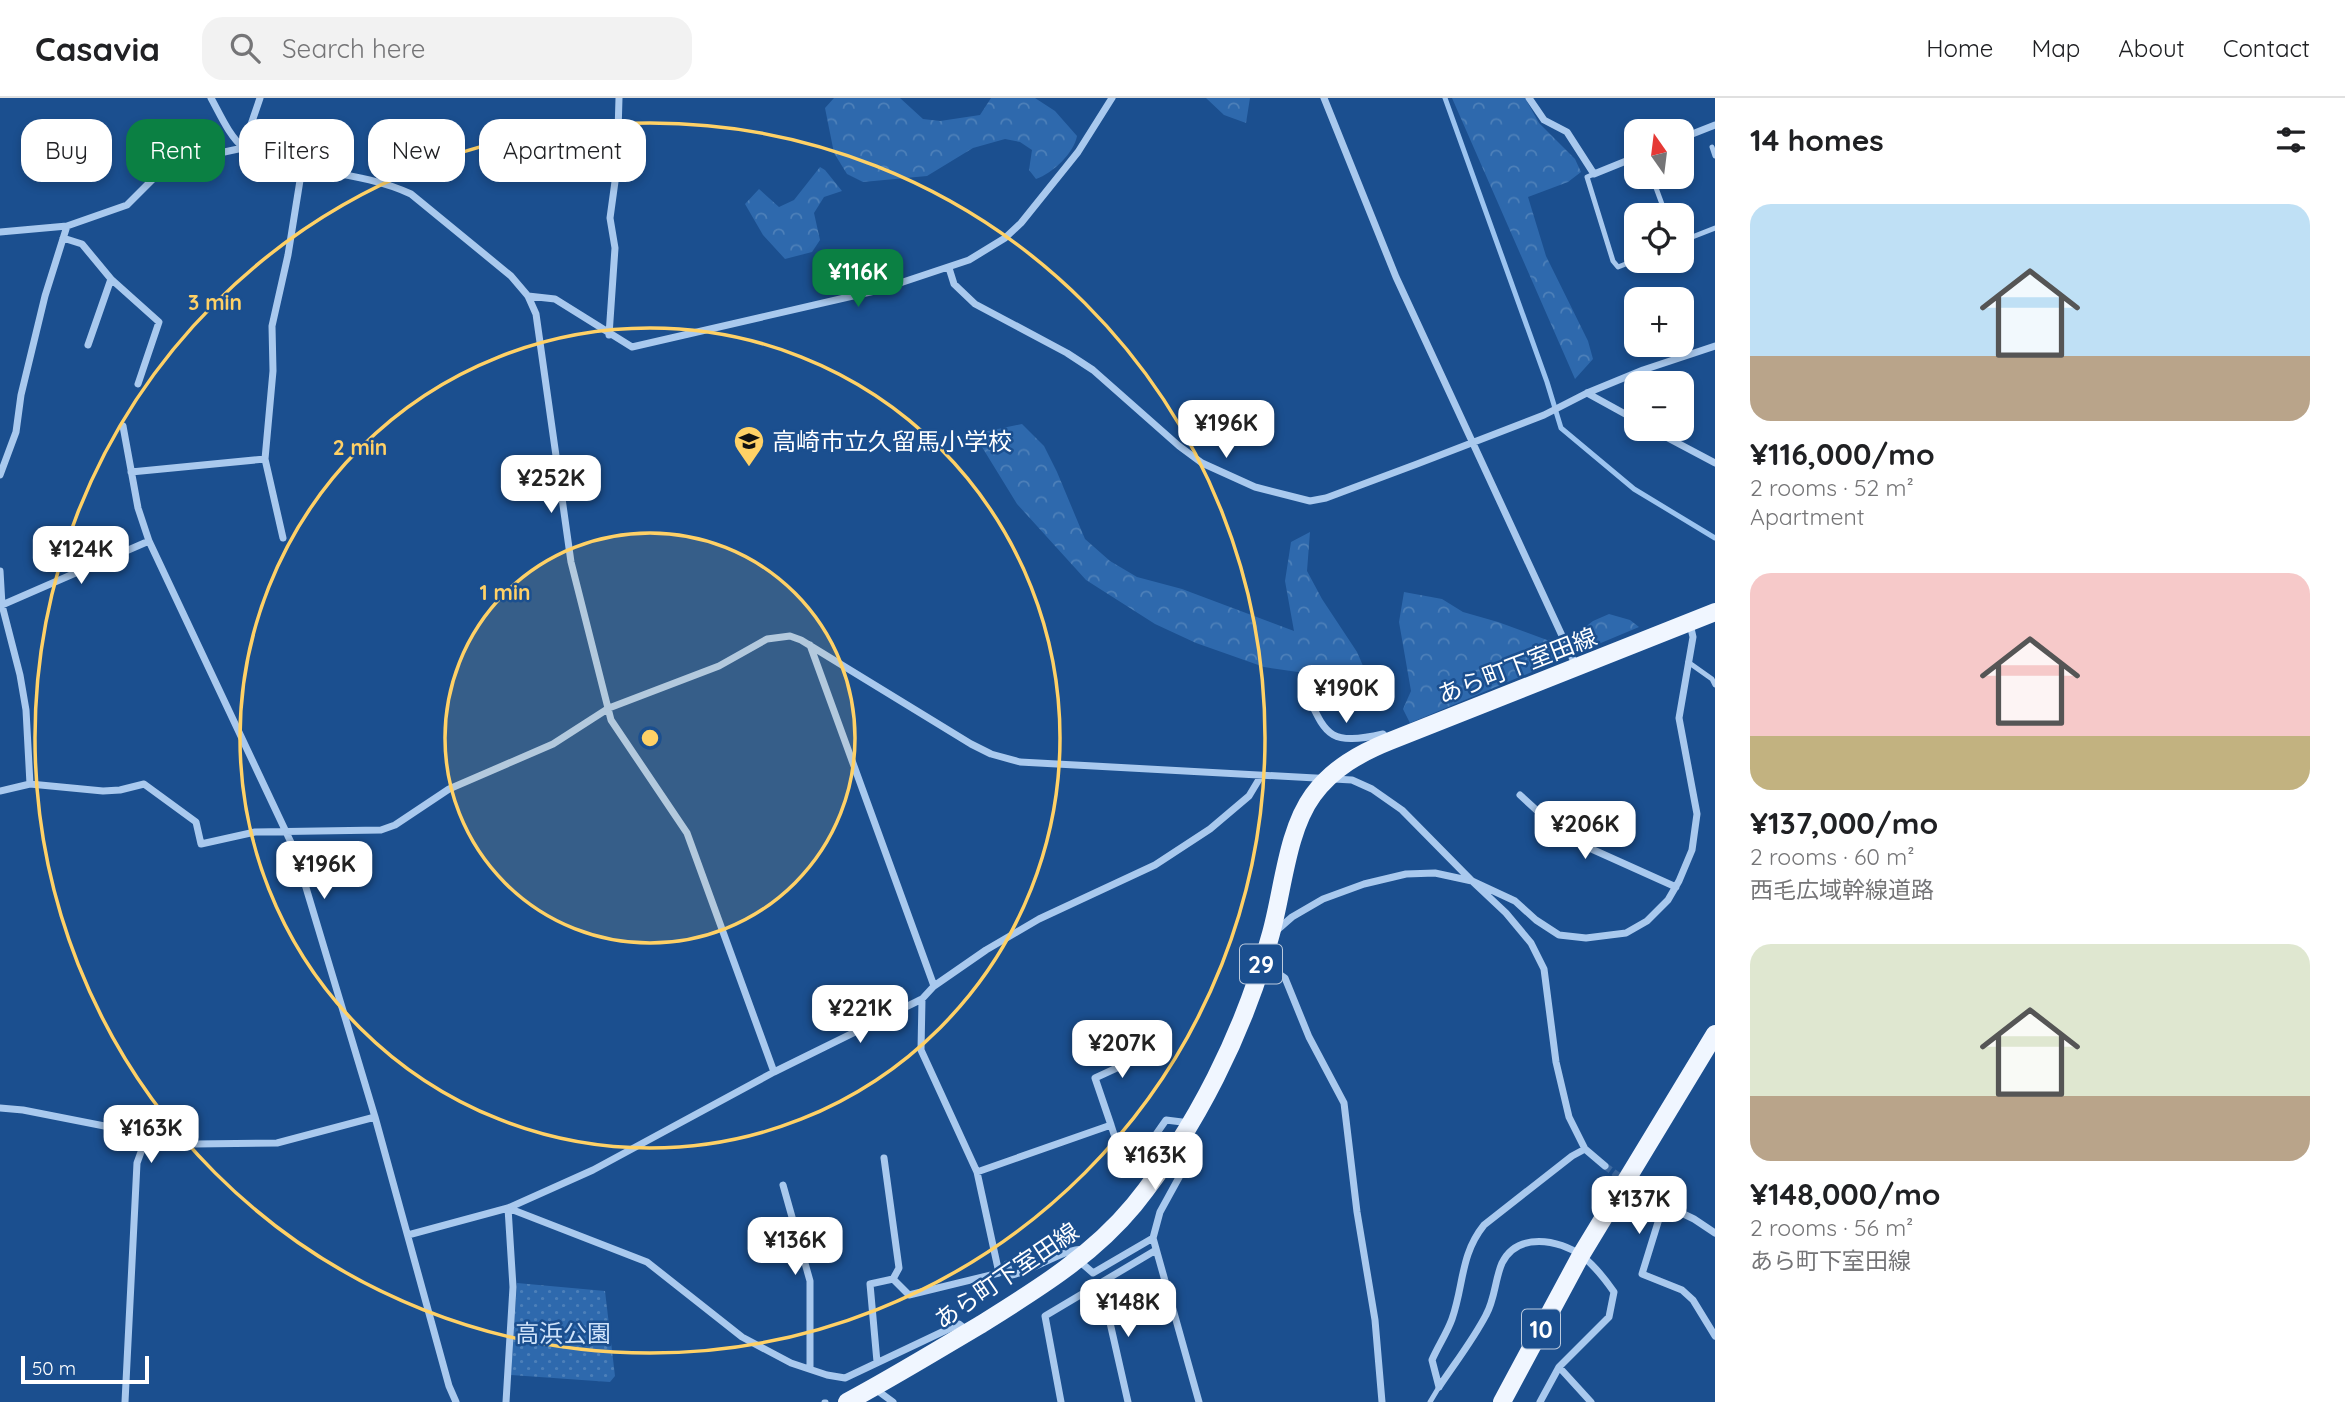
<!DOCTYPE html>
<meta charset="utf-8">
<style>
body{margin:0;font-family:Quicksand,"Noto Sans JP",sans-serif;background:#f2f2f2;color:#202124;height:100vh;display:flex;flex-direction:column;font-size:26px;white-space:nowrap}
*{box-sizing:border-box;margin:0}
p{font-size:23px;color:#757577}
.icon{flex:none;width:38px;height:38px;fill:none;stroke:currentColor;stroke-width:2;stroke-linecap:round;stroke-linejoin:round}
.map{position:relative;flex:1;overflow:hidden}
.panel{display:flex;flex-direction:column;background:#fff;width:630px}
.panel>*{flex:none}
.hud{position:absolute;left:21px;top:21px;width:665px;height:63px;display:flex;gap:14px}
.needle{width:46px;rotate:346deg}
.fabs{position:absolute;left:1624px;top:21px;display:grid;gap:14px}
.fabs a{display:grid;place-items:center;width:70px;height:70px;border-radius:14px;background:#fff;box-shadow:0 4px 10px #0003;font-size:35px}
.scale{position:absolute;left:21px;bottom:18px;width:128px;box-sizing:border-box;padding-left:7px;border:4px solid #fff;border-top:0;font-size:19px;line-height:24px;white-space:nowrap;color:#fff;-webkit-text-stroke:5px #1b4f8f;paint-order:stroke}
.price{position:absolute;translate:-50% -60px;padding:0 16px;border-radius:14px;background:#fff;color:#222;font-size:23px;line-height:46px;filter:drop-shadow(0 2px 4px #0008)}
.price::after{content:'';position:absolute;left:50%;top:42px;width:21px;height:16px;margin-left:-10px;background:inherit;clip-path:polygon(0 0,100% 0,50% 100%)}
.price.active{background:#0b8043;color:#fff}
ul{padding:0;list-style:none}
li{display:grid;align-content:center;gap:14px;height:371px;padding:0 35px}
li span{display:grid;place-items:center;height:217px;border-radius:21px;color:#555}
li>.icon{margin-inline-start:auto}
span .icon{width:126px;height:126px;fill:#fffc;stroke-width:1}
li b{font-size:30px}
h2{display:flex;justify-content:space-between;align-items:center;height:84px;padding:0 35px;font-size:30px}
.pill{padding:0 24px;border-radius:21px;background:#fff;box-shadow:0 4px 10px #0003;font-size:24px;line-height:63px}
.pill.active{background:#0b8043;color:#fff}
header{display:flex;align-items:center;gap:42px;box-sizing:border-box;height:98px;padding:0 35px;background:#fff;border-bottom:2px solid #e0e0e0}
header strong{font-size:33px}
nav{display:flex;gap:38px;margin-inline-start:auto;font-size:24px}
.search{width:490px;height:63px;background:#f2f2f2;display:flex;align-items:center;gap:18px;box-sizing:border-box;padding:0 24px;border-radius:21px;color:#757577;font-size:26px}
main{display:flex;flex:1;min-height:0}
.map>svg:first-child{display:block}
</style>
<header>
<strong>Casavia</strong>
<div class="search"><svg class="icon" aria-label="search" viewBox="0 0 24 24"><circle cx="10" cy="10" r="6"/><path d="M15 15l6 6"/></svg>Search here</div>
<nav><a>Home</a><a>Map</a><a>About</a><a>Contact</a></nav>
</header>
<main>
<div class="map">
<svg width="1715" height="1304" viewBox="0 0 1715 1304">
<defs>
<pattern id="grass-dots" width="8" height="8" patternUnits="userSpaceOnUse" patternTransform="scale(1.75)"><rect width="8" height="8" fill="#2e69ad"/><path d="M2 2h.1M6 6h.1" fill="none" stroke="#4d80b9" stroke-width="1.8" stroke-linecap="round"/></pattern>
<pattern id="forest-crowns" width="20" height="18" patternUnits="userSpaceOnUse" patternTransform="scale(1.75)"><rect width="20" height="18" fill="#2e69ad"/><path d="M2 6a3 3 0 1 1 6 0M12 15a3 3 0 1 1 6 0" fill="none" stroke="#4d80b9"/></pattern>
</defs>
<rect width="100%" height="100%" fill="#1b4f8f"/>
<path fill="url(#grass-dots)" d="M517,1185L605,1193L615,1278L610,1284L511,1277Z"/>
<path fill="url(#forest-crowns)" d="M834,0H900L923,21L940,23L980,17L991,0H1035L1055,13L1077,38C1074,55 1053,75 1036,81L1029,72L1032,52L1020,44L1005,41L973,50L927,78L863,84L847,76L834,55L825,10Z
M1206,0H1250L1246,25L1224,17Z
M1452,0H1525L1539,25L1575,61L1581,74L1568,84L1528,99L1546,158L1588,243L1593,261L1575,281Z
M820,69L825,72L842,93L824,99L814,115L820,142L812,154L785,161L763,137L745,106L759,91L779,109L794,102Z
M1022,326L1044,348L1057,374L1085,441L1110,463L1137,479L1182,491L1294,533L1285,483L1291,444L1310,434L1307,473L1322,501L1357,554L1373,591L1363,595L1305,575L1264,569L1196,545L1155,526L1086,482L1017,406L974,336Z
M1404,494L1442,501L1463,514L1498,524L1547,542L1571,540L1593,523L1609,516L1630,522L1639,529L1410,625L1403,611L1411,593L1399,524Z"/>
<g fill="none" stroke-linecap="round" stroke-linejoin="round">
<path stroke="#9cc4f0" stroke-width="5" d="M1445,0L1547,284L1561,330L1634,391L1715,440"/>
<path stroke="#3d69a0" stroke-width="7" stroke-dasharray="7 3.5" stroke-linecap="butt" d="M1605,1068L1646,1098"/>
<path stroke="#a9c9ee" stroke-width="5" d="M1712,49L1715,58
M1594,76L1587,79L1613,163L1618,169L1636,162
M1652,79L1666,117
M1682,143L1715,130
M1688,564L1712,581L1715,587
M824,1304H826
M1430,1304L1439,1289"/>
<path stroke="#a9c9ee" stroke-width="7" d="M211,0C220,16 229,38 244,50C261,65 289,67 311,71C345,77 379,81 411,96L511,178L528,198L536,216L571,464L611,622L687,735L774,974
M1324,0L1396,179L1577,570
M1529,0L1544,22L1567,34L1594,76L1636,59
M1682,40L1715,27
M0,134L67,128L127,107L168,66L243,50L260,0
M63,140L82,146L111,181L88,247
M949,170L954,186L975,206L1067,255L1093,272L1179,348L1202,365L1255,389L1310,403L1326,400L1417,366L1544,317L1587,295L1643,272L1715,248
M111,181L159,224L138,286
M528,198L555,201L632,249L879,192L969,162L1005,140L1021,125L1078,54L1112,0
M609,237L615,150L610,120L617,69L619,0
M1587,295L1636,322
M123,328L138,410L149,443L295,753L375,1019L449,1288L456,1304
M1651,331L1715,365
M131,374L265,361
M0,377L16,334L21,297L45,198L67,128
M283,440L265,361L273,273L272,228L288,157L302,70
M0,473L2,507L20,577L26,612L30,686
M2,507L149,443
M810,547L934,888
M1303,588C1326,635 1325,649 1383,636L1389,642
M0,693L30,686L103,693L120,692L144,686L196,724L201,746L255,734L381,732L395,727L449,691L553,646L609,610L719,568L767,541L790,538L801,542L971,646L991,656L1020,664L1352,682L1372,691L1402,712L1472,783L1515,803L1536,822L1559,837L1586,840L1626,835L1647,823L1668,802L1679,783L1692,752L1697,716L1679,620L1693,539L1690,526
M1520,697L1567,740L1676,789
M1276,833L1292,819L1323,801L1364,786L1406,776L1435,775L1472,783L1506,815L1531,845L1544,871L1556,964L1569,1019L1585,1051L1605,1068
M1262,864L1285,880L1309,939L1344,1005L1357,1114L1375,1222L1382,1304
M0,1010L23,1012L140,1035L145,1043
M1111,1027L1095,980L1160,950
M1177,1046L1189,1054L1188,1063L1160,1114L1153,1140L1199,1304
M884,1060L899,1170L893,1181
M977,1074L1111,1027L1125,1070L1131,1072L1166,1022L1190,1025
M783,1087L810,1183V1271
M1646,1098L1694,1121L1715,1135
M1663,1108L1642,1176L1682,1192L1693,1202L1715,1238
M408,1137L508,1110L593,1072L774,974L922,901L934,888L986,852L1039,821L1155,767L1210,731L1249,698L1261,678
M1078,1162L1093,1175L1153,1140
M1007,1166L1011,1177C1038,1172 1059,1151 1086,1151
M1101,1185L1128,1304
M877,1264L870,1186L893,1181L909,1197L999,1175L977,1074L921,952L922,901
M1559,1269L1591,1304
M1439,1289C1455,1265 1473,1242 1486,1217C1495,1201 1495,1181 1502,1165C1517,1134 1559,1141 1582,1158C1595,1168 1605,1181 1614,1194L1609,1219L1559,1269L1540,1304
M1439,1289L1432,1262C1438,1248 1447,1235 1452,1221C1464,1187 1460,1157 1484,1127L1572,1058L1585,1051
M874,1290L893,1304
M125,1304L137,1065L145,1043L195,1046L277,1045L375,1019
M506,1304L513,1189L508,1110L647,1164L742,1239L791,1265L827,1277L845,1280L959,1226L968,1233
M1061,1304L1045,1218L1156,1152"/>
<path stroke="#f0f6ff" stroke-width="18" d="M847,1304C892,1280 936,1253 980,1227C1036,1192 1092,1158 1134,1107C1196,1030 1244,934 1270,839C1283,795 1286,734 1313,697C1333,670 1360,655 1390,643L1715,514
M1502,1304L1581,1157L1715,936"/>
</g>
<circle cx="650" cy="640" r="205" fill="#ffd166" fill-opacity=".12"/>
<g fill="none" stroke="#ffd166" stroke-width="3.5">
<circle cx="650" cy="640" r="205"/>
<circle cx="650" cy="640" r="410"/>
<circle cx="650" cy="640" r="615"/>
</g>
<defs>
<g id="school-pin" transform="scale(1.575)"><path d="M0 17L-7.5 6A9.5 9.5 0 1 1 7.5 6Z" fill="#ffd166" stroke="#1b4f8f"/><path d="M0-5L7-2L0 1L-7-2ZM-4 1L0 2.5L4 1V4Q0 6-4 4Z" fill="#111"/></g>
</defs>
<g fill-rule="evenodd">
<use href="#school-pin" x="749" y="343"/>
</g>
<g text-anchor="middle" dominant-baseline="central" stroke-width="5" stroke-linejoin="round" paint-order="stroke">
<g fill="#1b4f8f" stroke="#bbcadd" stroke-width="2">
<rect x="1240" y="846.5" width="42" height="39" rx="5"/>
<rect x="1522" y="1211.5" width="38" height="39" rx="5"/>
</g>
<g font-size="23" font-weight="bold" fill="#fff">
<text x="1261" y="866">29</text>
<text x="1541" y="1231">10</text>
</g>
<g font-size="24" fill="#fff" stroke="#1b4f8f" text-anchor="start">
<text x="772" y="343">高崎市立久留馬小学校</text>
</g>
<g font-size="24" fill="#fff" stroke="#1b4f8f">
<text transform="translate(1517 567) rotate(-21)">あら町下室田線</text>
<text transform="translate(1006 1177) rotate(-34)">あら町下室田線</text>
</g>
<g font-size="24" fill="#cfe3fa" stroke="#1b4f8f">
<text x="563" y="1235">高浜公園</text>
</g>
</g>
<circle cx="650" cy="640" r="10" fill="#ffd166" stroke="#1b4f8f" stroke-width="3.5"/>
<g font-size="21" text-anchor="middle" font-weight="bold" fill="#ffd166" stroke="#1b4f8f" stroke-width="5" stroke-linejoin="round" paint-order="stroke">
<text x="215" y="212">3 min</text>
<text x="360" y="357">2 min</text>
<text x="505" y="502">1 min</text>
</g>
</svg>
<div class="fabs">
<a><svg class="needle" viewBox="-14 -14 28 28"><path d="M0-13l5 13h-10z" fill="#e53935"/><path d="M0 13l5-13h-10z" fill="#757577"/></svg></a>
<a><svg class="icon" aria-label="locate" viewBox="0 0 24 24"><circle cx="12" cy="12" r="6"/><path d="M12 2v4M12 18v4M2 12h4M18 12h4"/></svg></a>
<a>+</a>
<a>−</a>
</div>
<div class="scale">50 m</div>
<b class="price active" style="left:858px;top:211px">¥116K</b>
<b class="price" style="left:1226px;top:362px">¥196K</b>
<b class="price" style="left:551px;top:417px">¥252K</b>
<b class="price" style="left:81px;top:488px">¥124K</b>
<b class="price" style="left:1346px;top:627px">¥190K</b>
<b class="price" style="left:1585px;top:763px">¥206K</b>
<b class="price" style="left:324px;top:803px">¥196K</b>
<b class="price" style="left:860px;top:947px">¥221K</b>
<b class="price" style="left:1122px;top:982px">¥207K</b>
<b class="price" style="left:151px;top:1067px">¥163K</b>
<b class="price" style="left:1155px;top:1094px">¥163K</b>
<b class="price" style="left:1639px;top:1138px">¥137K</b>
<b class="price" style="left:795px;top:1179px">¥136K</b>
<b class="price" style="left:1128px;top:1241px">¥148K</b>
<div class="hud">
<a class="pill">Buy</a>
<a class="pill active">Rent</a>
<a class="pill">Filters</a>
<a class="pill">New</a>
<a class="pill">Apartment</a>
</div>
</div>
<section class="panel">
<h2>14 homes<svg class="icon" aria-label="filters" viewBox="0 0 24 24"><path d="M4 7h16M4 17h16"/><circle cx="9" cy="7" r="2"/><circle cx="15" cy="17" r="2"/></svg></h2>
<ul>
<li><span style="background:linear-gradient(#bfe0f5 70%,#b9a48a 0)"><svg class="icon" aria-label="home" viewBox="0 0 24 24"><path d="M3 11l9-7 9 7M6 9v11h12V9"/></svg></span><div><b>¥116,000/mo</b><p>2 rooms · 52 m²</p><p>Apartment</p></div></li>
<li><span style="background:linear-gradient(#f6c9c9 75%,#c2b280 0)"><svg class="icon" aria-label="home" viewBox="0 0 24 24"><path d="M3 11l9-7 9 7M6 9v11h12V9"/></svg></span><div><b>¥137,000/mo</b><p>2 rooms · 60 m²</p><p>西毛広域幹線道路</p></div></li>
<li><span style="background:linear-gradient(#dfe7d0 70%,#b9a48a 0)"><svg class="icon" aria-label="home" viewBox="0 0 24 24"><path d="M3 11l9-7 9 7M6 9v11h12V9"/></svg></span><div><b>¥148,000/mo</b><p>2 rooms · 56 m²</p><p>あら町下室田線</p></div></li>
</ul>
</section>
</main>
